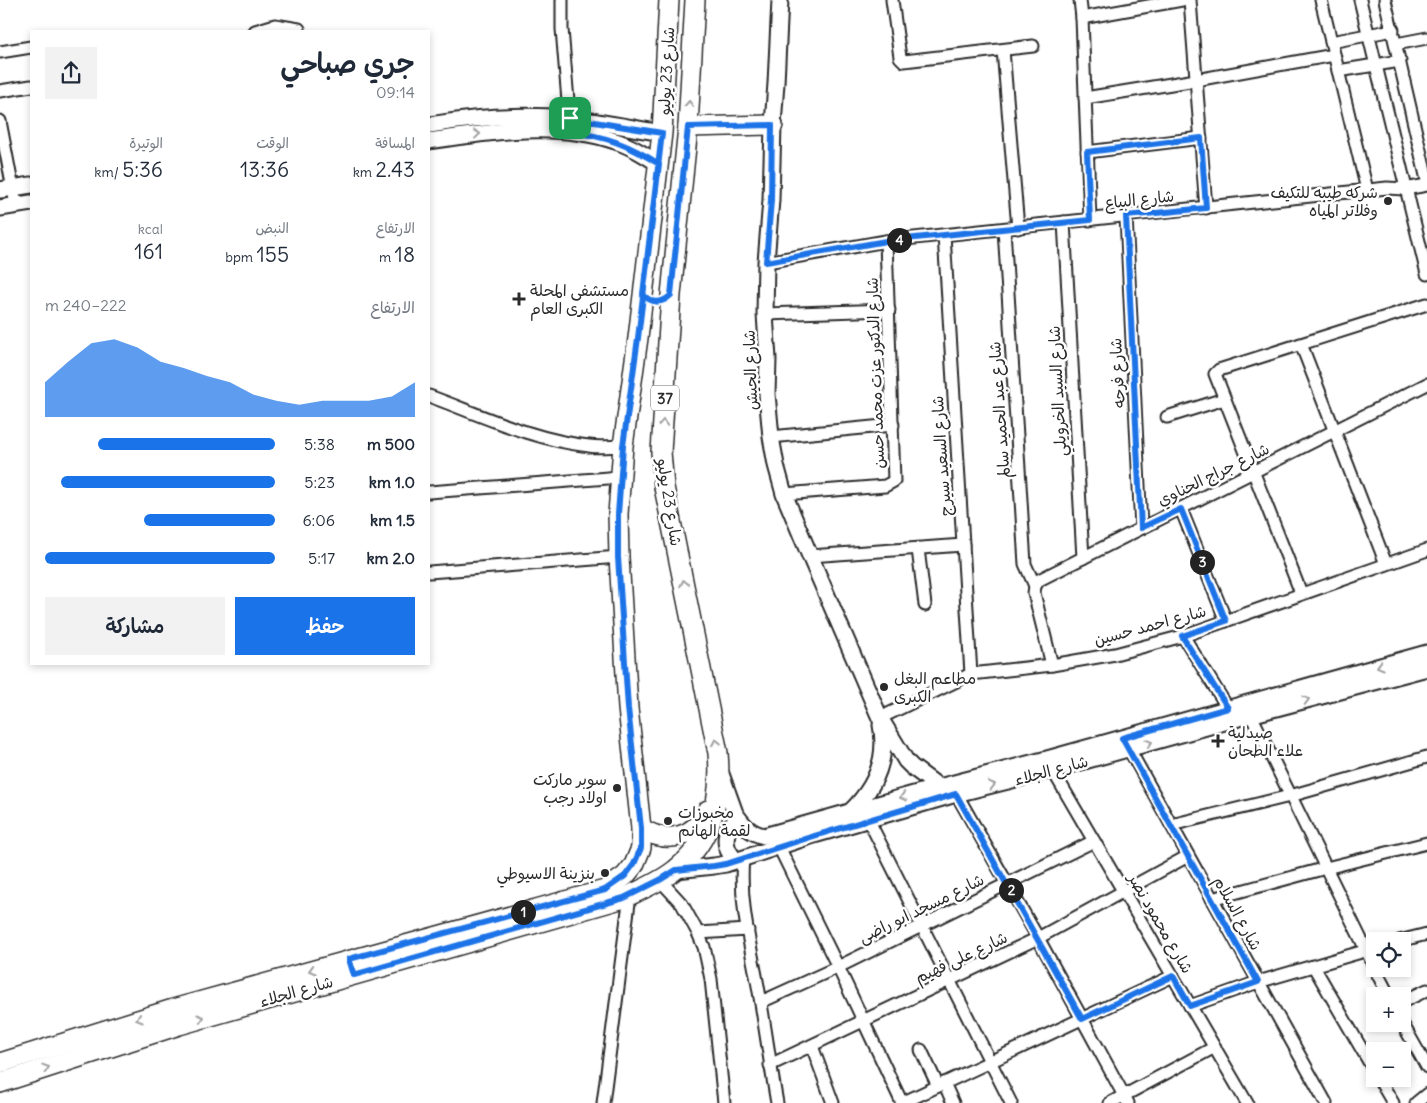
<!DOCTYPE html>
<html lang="ar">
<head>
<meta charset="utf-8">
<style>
	:root { --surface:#fff; --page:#f2f2f3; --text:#1f2937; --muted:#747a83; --accent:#1a73e8 }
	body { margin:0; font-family:Delius,"Playpen Sans Arabic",sans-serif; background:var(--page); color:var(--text); direction:rtl; height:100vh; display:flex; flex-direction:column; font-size:19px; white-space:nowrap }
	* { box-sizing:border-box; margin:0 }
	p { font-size:16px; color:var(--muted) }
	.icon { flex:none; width:28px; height:28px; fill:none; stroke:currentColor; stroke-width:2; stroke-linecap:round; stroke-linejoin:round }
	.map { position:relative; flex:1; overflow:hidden; direction:ltr }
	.details { position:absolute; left:30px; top:30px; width:400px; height:635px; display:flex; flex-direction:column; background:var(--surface); border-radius:0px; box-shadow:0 2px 8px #0003; direction:rtl }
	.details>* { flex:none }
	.buttons { position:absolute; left:1366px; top:932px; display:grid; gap:10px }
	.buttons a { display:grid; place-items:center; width:45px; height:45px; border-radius:0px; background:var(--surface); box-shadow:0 2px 8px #0003; font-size:25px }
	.pin { position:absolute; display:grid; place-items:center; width:42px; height:42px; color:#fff; margin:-21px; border-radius:10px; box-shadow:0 2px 8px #0006 }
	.km { position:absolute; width:25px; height:25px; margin:-12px; border-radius:50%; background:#222; color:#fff; font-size:14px; line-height:25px; text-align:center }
	.round { display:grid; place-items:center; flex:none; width:52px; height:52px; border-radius:0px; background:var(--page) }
	.overview { display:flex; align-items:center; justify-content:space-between; height:85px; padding:0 15px }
	h1 { font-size:28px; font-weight:600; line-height:38px }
	.stats { display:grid; grid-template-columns:repeat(3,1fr); gap:8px; height:85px; padding:5px 15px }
	.stats div { display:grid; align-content:center }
	.stats b { font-size:21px; font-weight:600 }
	.stats small { font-size:14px; font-weight:400 }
	.stats p { font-size:14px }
	.chart { height:140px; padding:10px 15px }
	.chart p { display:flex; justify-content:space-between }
	.chart svg { width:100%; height:90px; margin-top:5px; fill:var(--accent); opacity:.7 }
	.cta { display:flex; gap:10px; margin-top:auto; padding:10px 15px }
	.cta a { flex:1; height:58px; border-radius:0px; background:var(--accent); color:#fff; font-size:20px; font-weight:600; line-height:58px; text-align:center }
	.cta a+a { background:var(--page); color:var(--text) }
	ul { padding:0 15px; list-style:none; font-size:16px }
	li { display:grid; grid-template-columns:80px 60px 1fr; align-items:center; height:38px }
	li i { height:12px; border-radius:6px; background:var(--accent) }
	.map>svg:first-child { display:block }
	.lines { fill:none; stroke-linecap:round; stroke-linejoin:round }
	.minor-casing { stroke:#2b2b2b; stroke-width:15 }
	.tertiary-casing { stroke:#2b2b2b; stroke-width:19 }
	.primary-casing { stroke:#2b2b2b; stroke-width:22 }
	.minor { stroke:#fff; stroke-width:11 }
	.tertiary { stroke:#fff; stroke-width:15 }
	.primary { stroke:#fff; stroke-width:19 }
	.oneway { stroke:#a0a0a0 }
	.route-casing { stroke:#fff; stroke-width:10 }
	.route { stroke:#1a73e8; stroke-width:6 }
	.poi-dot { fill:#2b2b2b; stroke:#fff; stroke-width:2 }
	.labels { text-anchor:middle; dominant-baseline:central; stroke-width:5; stroke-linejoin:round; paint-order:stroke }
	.shield { fill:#fff; stroke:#6b6b6b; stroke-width:1 }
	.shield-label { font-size:15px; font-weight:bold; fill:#2b2b2b }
	.street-label { font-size:16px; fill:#2b2b2b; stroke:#fff }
	.poi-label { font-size:16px; fill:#2b2b2b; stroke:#fff; text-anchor:start }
</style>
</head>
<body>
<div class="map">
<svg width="1427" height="1103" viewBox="0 0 1427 1103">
	<rect width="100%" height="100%" fill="#fff"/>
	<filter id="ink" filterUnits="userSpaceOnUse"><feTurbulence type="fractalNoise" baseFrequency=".02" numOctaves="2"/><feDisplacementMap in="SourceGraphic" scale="10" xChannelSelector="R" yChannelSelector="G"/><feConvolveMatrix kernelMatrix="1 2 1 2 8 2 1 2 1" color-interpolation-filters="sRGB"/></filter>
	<g filter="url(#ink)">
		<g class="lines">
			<defs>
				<g id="minor">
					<path d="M 562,0 L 562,29 L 570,125"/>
					<path d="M 892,0 L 900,57 L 904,61 L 1033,46"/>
					<path d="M 1080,0 L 1082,18 L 1090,220"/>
					<path d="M 1190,0 L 1206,208"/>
					<path d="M 1321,0 L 1367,190"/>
					<path d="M 1360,0 L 1427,274"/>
					<path d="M 1385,0 L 1427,180"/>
					<path d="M 1082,18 L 1182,0"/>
					<path d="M 255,31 L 275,25 L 299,29"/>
					<path d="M 1331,42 L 1393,30"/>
					<path d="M 1396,44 L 1427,38"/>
					<path d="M 1003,50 L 1018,228"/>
					<path d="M 0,52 L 31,47"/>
					<path d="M 1338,71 L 1400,61"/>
					<path d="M 0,91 L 31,86"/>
					<path d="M 1085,98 L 1196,80 L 1334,55"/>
					<path d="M 0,121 L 16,205"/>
					<path d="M 1087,152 L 1201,138"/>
					<path d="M 1126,216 L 1141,528"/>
					<path d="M 1064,222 L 1083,558"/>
					<path d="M 1004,229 L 1025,564 L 1035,586"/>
					<path d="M 944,235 L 971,674"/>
					<path d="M 766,262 L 886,241 L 1387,188 L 1405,189 L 1427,185"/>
					<path d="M 765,314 L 889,310"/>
					<path d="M 1301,344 L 1386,564"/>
					<path d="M 429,396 C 481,415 533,440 589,446 C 600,448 612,446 623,446"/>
					<path d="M 1167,417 L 1224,399"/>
					<path d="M 771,437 L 893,425"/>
					<path d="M 429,492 L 621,477"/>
					<path d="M 784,494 L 885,486 L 894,481 L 886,241"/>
					<path d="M 1181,509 L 1226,621"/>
					<path d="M 918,549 L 925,605"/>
					<path d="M 810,556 L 963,545"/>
					<path d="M 429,572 L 619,557"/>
					<path d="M 1301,593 L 1215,374 L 1219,370 L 1427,304"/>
					<path d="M 1183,636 L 1231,713"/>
					<path d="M 1052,665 L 1034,593 L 1035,586 L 1039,580 L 1427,384"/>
					<path d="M 1251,715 L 1375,968"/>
					<path d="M 880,718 L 971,674 L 1052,665 L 1115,654 L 1183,636 L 1427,550"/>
					<path d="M 1125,742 L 1326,1103"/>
					<path d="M 1049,764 L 1247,1103"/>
					<path d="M 953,788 L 1038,938 L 1128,1103"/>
					<path d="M 868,819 L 1011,1103"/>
					<path d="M 1171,825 L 1290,796 L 1427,757"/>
					<path d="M 779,847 L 838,967 L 902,1103"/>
					<path d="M 743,858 C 739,902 750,943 758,986 C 765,1025 770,1064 777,1103"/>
					<path d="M 660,880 L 682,904 L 698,933 L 704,947 L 711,979 L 724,1103"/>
					<path d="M 1212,899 L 1326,868 L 1427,843"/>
					<path d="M 698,933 L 748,930"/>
					<path d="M 1399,941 L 1427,934"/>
					<path d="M 1314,967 L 1375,1072"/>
					<path d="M 1375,969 L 1389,996"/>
					<path d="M 761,1002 L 838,967 L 1094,841"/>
					<path d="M 1402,1002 L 1427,990"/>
					<path d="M 1190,1006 L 1258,982 L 1375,948"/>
					<path d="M 1402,1023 L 1427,1067"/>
					<path d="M 812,1046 L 833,1103"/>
					<path d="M 921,1050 L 938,1086"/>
					<path d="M 770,1065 L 1038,938 L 1188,856"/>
					<path d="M 1379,1079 L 1393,1103"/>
					<path d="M 944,1083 L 953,1103"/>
					<path d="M 603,1103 L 630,895"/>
					<path d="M 902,1103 L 1173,976"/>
					<path d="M 1110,1103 L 1215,1047"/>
					<path d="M 1416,1103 L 1427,1094"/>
				</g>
				<g id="tertiary">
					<path d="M 780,0 L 776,83 L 773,125 L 771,200 L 766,262 L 765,314 L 768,359 L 767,394 L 771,437 L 776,465 L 784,494 L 810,556 L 880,718 L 906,761 L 912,767 L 939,787"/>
					<path d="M 429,125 C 475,117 520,114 567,118 C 599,121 631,128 662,133"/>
					<path d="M 429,141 C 489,132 556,121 615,141 C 631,146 645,155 659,164"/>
					<path d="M 0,190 L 31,185"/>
					<path d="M 0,208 L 31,203"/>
					<path d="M 721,774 L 735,813 C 743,825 750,833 764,836 L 939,787 L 1047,759 L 1427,653"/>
					<path d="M 850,812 C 875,788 888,759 881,725"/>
					<path d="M 736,860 C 722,848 723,829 738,819"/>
					<path d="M 676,870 L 714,866 L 726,864 L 814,835 L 956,794 L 1052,770 L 1235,719 L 1427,668"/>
				</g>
				<g id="primary">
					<path d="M 688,127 L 773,125"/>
					<path d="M 641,828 C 667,845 694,838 708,810"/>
					<path d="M 0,1063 L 173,1009 L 605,890 L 625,876 L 634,865 L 641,848 L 641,828 L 628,708 L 619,557 L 618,514 L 623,446 L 638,338 L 662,133 L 669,0"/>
					<path d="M 0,1083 L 179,1025 L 624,898 C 641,890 660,882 675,870 C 712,842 722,798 718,753 L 664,487 L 661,452 L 671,295 L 688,127 L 695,0"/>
				</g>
			</defs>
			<use href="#minor" class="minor-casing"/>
			<use href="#tertiary" class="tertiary-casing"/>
			<use href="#primary" class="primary-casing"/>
			<use href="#minor" class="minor"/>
			<use href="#tertiary" class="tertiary"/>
			<use href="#primary" class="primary"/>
		</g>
		<defs><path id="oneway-chevron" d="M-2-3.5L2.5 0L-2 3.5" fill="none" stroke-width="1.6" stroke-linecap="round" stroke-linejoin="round" transform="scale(1.25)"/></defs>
		<g class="oneway">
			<use href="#oneway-chevron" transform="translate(689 104) rotate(-87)"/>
			<use href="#oneway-chevron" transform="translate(477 134) rotate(-6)"/>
			<use href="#oneway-chevron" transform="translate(663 423) rotate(-86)"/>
			<use href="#oneway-chevron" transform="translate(684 583) rotate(-101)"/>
			<use href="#oneway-chevron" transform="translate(1380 666) rotate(164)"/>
			<use href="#oneway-chevron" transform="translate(1306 700) rotate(-15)"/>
			<use href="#oneway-chevron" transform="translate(716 742) rotate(-101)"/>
			<use href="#oneway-chevron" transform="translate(1149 743) rotate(-16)"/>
			<use href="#oneway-chevron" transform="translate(992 785) rotate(-14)"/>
			<use href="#oneway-chevron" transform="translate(903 797) rotate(164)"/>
			<use href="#oneway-chevron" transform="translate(312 970) rotate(164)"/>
			<use href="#oneway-chevron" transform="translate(201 1018) rotate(-16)"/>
			<use href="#oneway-chevron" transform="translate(139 1019) rotate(163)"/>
			<use href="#oneway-chevron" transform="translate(46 1068) rotate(-18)"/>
		</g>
	</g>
	<g class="lines" filter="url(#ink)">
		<defs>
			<path id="route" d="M 570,118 L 570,132 C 606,136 629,145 659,164 L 638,338 L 623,446 L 618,514 L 618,557 L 628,708 L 641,828 L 641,848 L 634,864 L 625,876 L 605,890 L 349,959 L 354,975 L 624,898 L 660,880 L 676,870 L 714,866 L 726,864 L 814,836 L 956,794 L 1082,1019 L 1173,976 L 1190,1006 L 1258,982 L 1122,738 L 1228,708 L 1182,636 L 1226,621 L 1181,509 L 1141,528 L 1126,216 L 1206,208 L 1201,138 L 1087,152 L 1090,220 L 886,241 L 766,262 L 771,200 L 772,125 L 688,127 L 671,295 C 662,304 651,304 643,294 C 649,240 656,187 662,133 L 570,118"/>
		</defs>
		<use href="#route" class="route-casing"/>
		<use href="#route" class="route"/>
	</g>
	<g class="poi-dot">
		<circle cx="1388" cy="201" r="5"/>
		<path d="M516.5 291.5h5v5h5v5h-5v5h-5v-5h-5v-5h5z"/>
		<circle cx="884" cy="687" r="5"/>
		<path d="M1215.5 733.5h5v5h5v5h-5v5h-5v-5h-5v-5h5z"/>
		<circle cx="617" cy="788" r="5"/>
		<circle cx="668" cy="821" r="5"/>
		<circle cx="605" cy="873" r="5"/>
	</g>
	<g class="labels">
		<rect class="shield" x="651" y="385.5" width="28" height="25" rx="4"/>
		<g class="shield-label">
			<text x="665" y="398">37</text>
		</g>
		<g class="street-label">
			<text transform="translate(666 71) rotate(-87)">شارع 23 يوليو</text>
			<text transform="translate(1139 199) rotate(-6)">شارع البياع</text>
			<text transform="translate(750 370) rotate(-92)">شارع الجيش</text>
			<text transform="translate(875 373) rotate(-92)">شارع الدكتور عزت محمد حسن</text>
			<text transform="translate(1117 373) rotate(-93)">شارع فرحه</text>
			<text transform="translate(1057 391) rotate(-93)">شارع السيد الخرويلي</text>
			<text transform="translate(999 410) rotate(-94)">شارع عبد الحميد سالم</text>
			<text transform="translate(941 456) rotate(-94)">شارع السعيد سيرج</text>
			<text transform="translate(1213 474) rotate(-26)">شارع جراج الحناوي</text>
			<text transform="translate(670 502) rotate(81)">شارع 23 يوليو</text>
			<text transform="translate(1150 625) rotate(-15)">شارع احمد حسين</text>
			<text transform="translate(1051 770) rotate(-15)">شارع الجلاء</text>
			<text transform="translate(921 908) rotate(-26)">شارع مسجد ابو راضى</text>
			<text transform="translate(1238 913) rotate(61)">شارع السلام</text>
			<text transform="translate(1161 923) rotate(60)">شارع محمود نصر</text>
			<text transform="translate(961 957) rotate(-25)">شارع على فهيم</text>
			<text transform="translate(296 991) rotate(-16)">شارع الجلاء</text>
		</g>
		<g class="poi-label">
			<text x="1378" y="192" text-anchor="end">شركه طيبه للتكيف<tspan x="1378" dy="18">وفلاتر المياه</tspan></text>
			<text x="530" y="290">مستشفى المحلة<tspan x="530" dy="18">الكبرى العام</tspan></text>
			<text x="894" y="678">مطاعم البغل<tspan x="894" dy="18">الكبرى</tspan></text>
			<text x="1228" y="732">صيدلية<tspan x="1228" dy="18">علاء الطحان</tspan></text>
			<text x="607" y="779" text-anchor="end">سوبر ماركت<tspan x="607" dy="18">اولاد رجب</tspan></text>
			<text x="678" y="812">مخبوزات<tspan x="678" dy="18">لقمة الهانم</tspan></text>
			<text x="595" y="873" text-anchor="end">بنزينة الاسيوطي</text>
		</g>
	</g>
</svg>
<div class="buttons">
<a><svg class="icon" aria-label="locate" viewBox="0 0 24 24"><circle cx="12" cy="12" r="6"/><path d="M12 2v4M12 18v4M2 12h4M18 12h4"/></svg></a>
<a>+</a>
<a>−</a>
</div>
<div class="pin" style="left:570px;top:118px;background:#1e9e55"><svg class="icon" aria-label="arrive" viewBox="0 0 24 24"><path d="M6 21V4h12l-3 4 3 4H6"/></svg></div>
<b class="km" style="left:523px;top:912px">1</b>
<b class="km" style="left:1011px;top:890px">2</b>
<b class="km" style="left:1202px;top:562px">3</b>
<b class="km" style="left:899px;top:240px">4</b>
<section class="details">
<div class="overview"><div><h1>جري صباحي</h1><p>09:14</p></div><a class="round"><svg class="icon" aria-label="share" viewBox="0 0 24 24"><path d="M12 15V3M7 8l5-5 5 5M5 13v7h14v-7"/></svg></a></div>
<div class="stats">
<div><p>المسافة</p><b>2.43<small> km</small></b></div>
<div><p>الوقت</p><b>13:36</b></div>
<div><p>الوتيرة</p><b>5:36<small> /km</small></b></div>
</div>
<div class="stats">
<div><p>الارتفاع</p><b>18<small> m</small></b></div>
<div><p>النبض</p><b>155<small> bpm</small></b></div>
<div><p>kcal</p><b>161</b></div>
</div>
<div class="chart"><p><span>الارتفاع</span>222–240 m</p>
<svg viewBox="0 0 160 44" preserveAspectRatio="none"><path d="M0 44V27L10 17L20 8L30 6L40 10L50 17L60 20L70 24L80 27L90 33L100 36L110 38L120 36L130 36L140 36L150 34L160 27V44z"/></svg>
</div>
<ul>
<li><b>500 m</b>5:38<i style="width:77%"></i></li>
<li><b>1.0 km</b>5:23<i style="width:93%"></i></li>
<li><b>1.5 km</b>6:06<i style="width:57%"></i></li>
<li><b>2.0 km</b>5:17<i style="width:100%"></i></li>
</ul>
<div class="cta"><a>حفظ</a><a>مشاركة</a></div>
</section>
</div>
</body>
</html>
